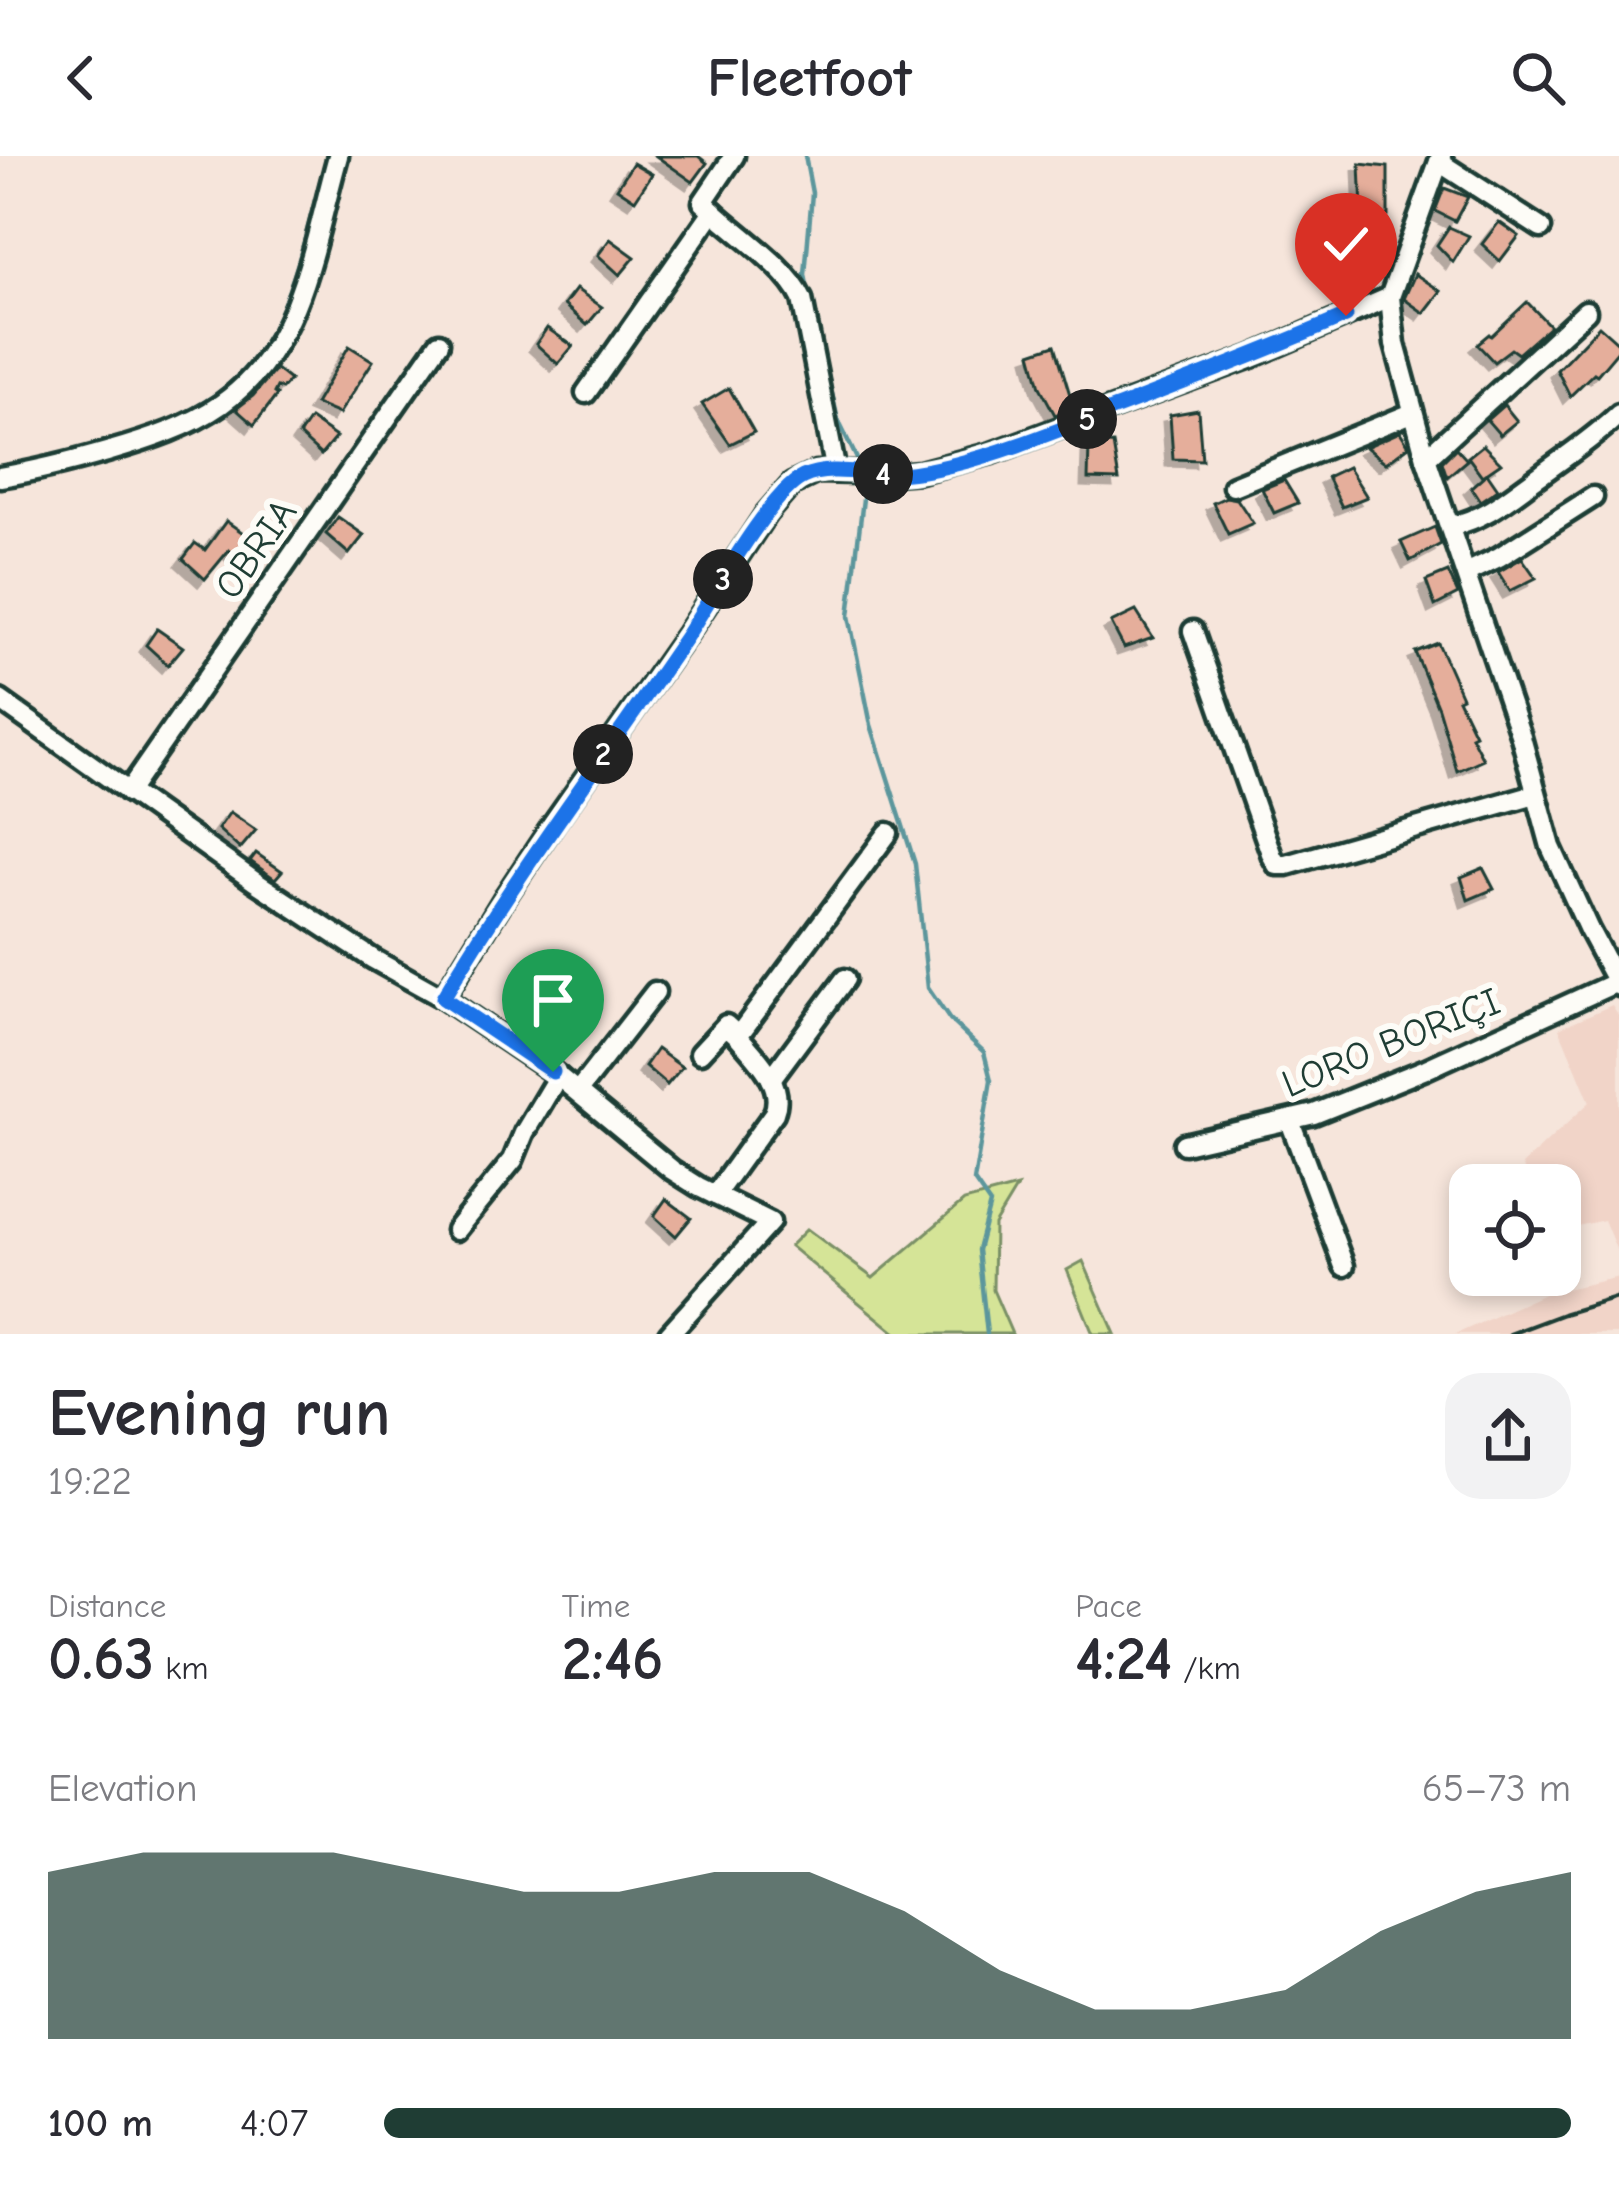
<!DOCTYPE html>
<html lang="en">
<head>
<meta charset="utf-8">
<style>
	:root { --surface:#fff; --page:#f2f2f3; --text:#2b2b33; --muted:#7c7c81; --accent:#1f3d34 }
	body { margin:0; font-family:"Comic Neue",sans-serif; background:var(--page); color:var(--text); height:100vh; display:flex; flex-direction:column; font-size:45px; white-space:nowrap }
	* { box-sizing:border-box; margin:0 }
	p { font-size:39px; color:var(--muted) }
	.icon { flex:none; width:66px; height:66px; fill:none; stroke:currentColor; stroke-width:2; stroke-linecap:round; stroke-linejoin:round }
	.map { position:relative; height:1178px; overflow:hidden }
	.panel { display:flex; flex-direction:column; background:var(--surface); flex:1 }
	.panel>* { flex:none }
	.controls { position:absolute; left:1449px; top:1008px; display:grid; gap:24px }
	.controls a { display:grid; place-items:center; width:132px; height:132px; border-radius:24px; background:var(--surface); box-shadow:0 6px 18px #0003; font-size:60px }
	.pin { position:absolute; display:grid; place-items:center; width:102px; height:102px; color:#fff; margin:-123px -51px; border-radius:50% 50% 50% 0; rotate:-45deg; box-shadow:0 0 12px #0007 }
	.pin .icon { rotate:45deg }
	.km { position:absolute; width:60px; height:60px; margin:-30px; border-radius:50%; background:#222; color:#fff; font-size:33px; line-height:60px; text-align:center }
	.round { display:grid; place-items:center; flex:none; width:126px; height:126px; border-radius:36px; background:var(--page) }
	.overview { display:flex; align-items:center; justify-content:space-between; height:204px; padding:0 48px }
	h1 { font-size:66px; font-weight:600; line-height:90px }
	.stats { display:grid; grid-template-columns:repeat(3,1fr); gap:18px; height:204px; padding:12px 48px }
	.stats div { display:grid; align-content:center }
	.stats b { font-size:60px; font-weight:600 }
	.stats small { font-size:33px; font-weight:400 }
	.stats p { font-size:33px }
	.chart { height:336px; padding:24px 48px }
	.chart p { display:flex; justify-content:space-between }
	.chart svg { width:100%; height:216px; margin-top:12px; fill:var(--accent); opacity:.7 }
	ul { padding:0 48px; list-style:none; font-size:39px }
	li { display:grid; grid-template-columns:192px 144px 1fr; align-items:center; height:90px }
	li i { height:30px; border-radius:15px; background:var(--accent) }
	header { display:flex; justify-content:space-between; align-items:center; height:156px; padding:0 48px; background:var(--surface); font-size:54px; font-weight:600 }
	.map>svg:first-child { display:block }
	.built { fill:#f1d4c8 }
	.green { fill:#d5e497; stroke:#7a9066; stroke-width:3 }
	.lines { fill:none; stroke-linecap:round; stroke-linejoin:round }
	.stream { stroke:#5b969c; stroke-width:4.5 }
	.building { fill:#e5ae9b; stroke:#1f3d34; stroke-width:3; filter:url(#shadow) }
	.minor-casing { stroke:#1f3d34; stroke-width:27 }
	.minor { stroke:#fdfcf7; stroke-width:18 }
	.rail { stroke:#1f3d34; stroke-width:4.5 }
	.route-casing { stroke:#fff; stroke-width:24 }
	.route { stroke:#1a73e8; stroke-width:15 }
	.labels { text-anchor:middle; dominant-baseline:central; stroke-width:12; stroke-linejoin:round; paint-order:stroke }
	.street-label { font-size:39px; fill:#1f3d34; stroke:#fdfcf7 }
</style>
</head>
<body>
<header><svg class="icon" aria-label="back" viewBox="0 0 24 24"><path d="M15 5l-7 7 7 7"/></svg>Fleetfoot<svg class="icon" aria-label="search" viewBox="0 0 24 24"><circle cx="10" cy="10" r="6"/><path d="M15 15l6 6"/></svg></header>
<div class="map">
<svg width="1619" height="1178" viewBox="0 0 1619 1178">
	<defs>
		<filter id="shadow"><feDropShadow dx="-7" dy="7" stdDeviation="0" flood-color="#0004"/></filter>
	</defs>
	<rect width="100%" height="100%" fill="#f6e5db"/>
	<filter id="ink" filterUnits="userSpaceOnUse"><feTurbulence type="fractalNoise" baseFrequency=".00833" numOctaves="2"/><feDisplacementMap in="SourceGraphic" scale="24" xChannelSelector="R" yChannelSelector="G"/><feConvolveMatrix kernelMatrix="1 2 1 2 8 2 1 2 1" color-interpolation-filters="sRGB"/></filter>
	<g filter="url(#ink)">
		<g class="built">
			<path d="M 1612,849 L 1619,860 L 1619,1100 L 1604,1064 L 1560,1074 L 1560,1029 L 1532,1029 L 1522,1009 L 1590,946 L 1559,872 Z"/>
			<path d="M 1619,1121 L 1619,1178 L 1456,1178 L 1544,1138 Z"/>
		</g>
		<g class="green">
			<path d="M 1017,1031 L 994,1069 L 993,1134 L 1012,1178 L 897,1178 L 790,1090 L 807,1073 L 873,1122 L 964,1045 Z"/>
			<path d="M 1083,1105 L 1115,1178 L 1093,1178 L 1067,1114 Z"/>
		</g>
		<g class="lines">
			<g class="stream">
				<path d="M 805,0 L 812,37 L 805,119 L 810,143"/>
				<path d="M 817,171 L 838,264 L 860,309"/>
				<path d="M 0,312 C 33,306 66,297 99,288 C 179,265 243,240 279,159 C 301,109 312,52 327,0"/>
				<path d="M 865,326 L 849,460 L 871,569 L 915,708 L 928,832 L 950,864 L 984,896 L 991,924 L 974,1025 L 990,1048 L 978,1094 L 987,1178"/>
			</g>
		</g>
		<g class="building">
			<path d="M 656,0 L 698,0 L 707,7 L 693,26 Z"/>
			<path d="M 633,7 L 652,18 L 635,44 L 617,32 Z"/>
			<path d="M 1360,8 L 1388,11 L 1388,60 L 1362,56 Z"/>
			<path d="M 1444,32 L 1468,41 L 1455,65 L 1435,55 Z"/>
			<path d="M 1499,66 L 1519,80 L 1500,105 L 1482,88 Z"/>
			<path d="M 1449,71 L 1469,80 L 1453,106 L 1437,89 Z"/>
			<path d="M 610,83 L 635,101 L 620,119 L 598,99 Z"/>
			<path d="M 1415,118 L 1441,135 L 1424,157 L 1404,143 Z"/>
			<path d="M 576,133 L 602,151 L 587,169 L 564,149 Z"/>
			<path d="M 1527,146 L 1550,170 L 1518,198 L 1511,193 L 1494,206 L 1477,188 L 1489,178 L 1491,180 Z"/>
			<path d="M 1599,170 L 1619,188 L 1619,193 L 1597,219 L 1594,217 L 1570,240 L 1557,214 Z"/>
			<path d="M 547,172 L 573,190 L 558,208 L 536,188 Z"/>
			<path d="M 1055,189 L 1074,252 L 1055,259 L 1040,231 L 1031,197 Z"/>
			<path d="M 349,190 L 373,205 L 339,258 L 315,248 Z"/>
			<path d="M 276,213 L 290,224 L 282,233 L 277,231 L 274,237 L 277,239 L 254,269 L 236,253 L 253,240 Z"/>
			<path d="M 729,232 L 754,276 L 730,288 L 702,248 Z"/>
			<path d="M 1504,249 L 1517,265 L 1500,279 L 1487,264 Z"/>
			<path d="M 1198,254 L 1202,304 L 1173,303 L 1170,259 Z"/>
			<path d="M 310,263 L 336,281 L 321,299 L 299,279 Z"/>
			<path d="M 1400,276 L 1409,290 L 1386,307 L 1366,291 Z"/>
			<path d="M 1113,288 L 1119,324 L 1088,323 L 1089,289 Z"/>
			<path d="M 1483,289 L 1501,307 L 1482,320 L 1468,301 Z"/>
			<path d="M 1456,292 L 1467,304 L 1447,321 L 1442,306 Z"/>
			<path d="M 1348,311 L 1367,341 L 1342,351 L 1327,321 Z"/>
			<path d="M 1487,317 L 1498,333 L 1480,345 L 1471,331 Z"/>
			<path d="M 1284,324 L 1298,347 L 1274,357 L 1262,333 Z"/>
			<path d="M 1226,341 L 1237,343 L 1253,367 L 1228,378 L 1213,347 Z"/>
			<path d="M 338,361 L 364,379 L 349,398 L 326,378 Z"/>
			<path d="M 226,365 L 252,383 L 237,401 L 229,394 L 205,423 L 183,403 L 195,387 L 205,394 Z"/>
			<path d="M 1435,371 L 1441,388 L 1410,405 L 1401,386 Z"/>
			<path d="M 1522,402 L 1536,422 L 1510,435 L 1498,416 Z"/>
			<path d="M 1448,416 L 1458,438 L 1435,450 L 1426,425 Z"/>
			<path d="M 1136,455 L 1153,482 L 1124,492 L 1111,467 Z"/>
			<path d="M 157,473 L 183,491 L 168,509 L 146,489 Z"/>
			<path d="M 1438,487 L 1462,541 L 1458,543 L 1475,578 L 1471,580 L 1483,603 L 1457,615 L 1438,552 L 1415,496 Z"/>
			<path d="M 230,656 L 256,674 L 240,693 L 218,673 Z"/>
			<path d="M 256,697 L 282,715 L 275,723 L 250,705 Z"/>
			<path d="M 1483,712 L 1494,733 L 1468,744 L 1461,721 Z"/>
			<path d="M 657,893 L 682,911 L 667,929 L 645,910 Z"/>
			<path d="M 666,1043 L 691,1062 L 676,1080 L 654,1060 Z"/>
		</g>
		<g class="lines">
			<defs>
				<g id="minor">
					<path d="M 1441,0 L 1390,141 L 1395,188 L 1426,302 L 1521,581 L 1551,691 L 1589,774 L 1619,830"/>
					<path d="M 1439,6 L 1541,72"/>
					<path d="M 713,55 C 740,80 787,111 802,143 L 836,316"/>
					<path d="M 586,237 L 713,55 L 703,46 L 734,0"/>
					<path d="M 1426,302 L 1586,155"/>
					<path d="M 0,321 C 36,315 72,306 107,296 C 198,270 257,244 295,150 C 314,103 324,50 338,0"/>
					<path d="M 1233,330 L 1412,257"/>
					<path d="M 1451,370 C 1488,362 1512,339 1542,318 C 1569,298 1595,281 1619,258"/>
					<path d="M 1466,417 L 1499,401 L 1593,341"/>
					<path d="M 1193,475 L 1272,700 L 1277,709 L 1287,709 L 1535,638"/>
					<path d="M 0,544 L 254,725 L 373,803 L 443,842 L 553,916 L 672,1014 L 699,1031 L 770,1066 L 669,1178"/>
					<path d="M 128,636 L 439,187"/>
					<path d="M 443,842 L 503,744 L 554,667 L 687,478 L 766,358 L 792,328 L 817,316 L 895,318 L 920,316 L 992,297 L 1251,201 L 1390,141"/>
					<path d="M 700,897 L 726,869 L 738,880"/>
					<path d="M 771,923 L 845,823"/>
					<path d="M 578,935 L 655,836"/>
					<path d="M 1290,965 L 1344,1110"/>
					<path d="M 1184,988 L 1314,958 L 1426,913 L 1617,826"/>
					<path d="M 715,1039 L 774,957 C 786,928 755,901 738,880 L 888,677"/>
					<path d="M 456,1074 L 513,1004 L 524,977 L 558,920"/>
				</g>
			</defs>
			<use href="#minor" class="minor-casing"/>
			<use href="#minor" class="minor"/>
			<path class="rail" d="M 1510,1178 L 1563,1158 L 1619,1141"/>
		</g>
	</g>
	<g class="lines" filter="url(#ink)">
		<defs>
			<path id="route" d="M 553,916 L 443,842 C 517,716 604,602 686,481 C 710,445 769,337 803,321 C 829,309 866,319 893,318 C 914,318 936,313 956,308 C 1012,294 1065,271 1119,251 C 1195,222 1271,193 1346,160"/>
		</defs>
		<use href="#route" class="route-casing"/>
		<use href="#route" class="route"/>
	</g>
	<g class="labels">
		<g class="street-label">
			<text transform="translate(256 393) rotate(-55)">OBRIA</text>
			<text transform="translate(1391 887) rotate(-22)">LORO BORIÇI</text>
		</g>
	</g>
</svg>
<div class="controls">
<a><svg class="icon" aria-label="locate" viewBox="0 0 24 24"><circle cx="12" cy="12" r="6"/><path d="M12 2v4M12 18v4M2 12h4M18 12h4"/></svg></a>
</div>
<div class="pin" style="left:553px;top:916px;background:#1e9e55"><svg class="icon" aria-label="arrive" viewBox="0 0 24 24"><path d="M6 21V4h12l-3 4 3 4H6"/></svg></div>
<div class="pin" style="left:1346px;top:160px;background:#d93025"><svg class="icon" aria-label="check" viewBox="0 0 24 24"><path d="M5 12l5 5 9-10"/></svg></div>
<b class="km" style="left:603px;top:598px">2</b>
<b class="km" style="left:723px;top:423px">3</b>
<b class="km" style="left:883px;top:318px">4</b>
<b class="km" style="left:1087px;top:263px">5</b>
</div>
<section class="panel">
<div class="overview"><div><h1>Evening run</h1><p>19:22</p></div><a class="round"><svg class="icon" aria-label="share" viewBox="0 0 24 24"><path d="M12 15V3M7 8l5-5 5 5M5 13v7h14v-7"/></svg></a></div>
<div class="stats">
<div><p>Distance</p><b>0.63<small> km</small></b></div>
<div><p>Time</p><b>2:46</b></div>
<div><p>Pace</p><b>4:24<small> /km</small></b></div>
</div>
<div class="chart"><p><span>Elevation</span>65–73 m</p>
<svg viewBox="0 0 160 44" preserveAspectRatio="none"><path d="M0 44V10L10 6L20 6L30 6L40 10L50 14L60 14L70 10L80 10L90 18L100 30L110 38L120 38L130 34L140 22L150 14L160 10V44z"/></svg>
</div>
<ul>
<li><b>100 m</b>4:07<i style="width:100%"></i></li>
</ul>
</section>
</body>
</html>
